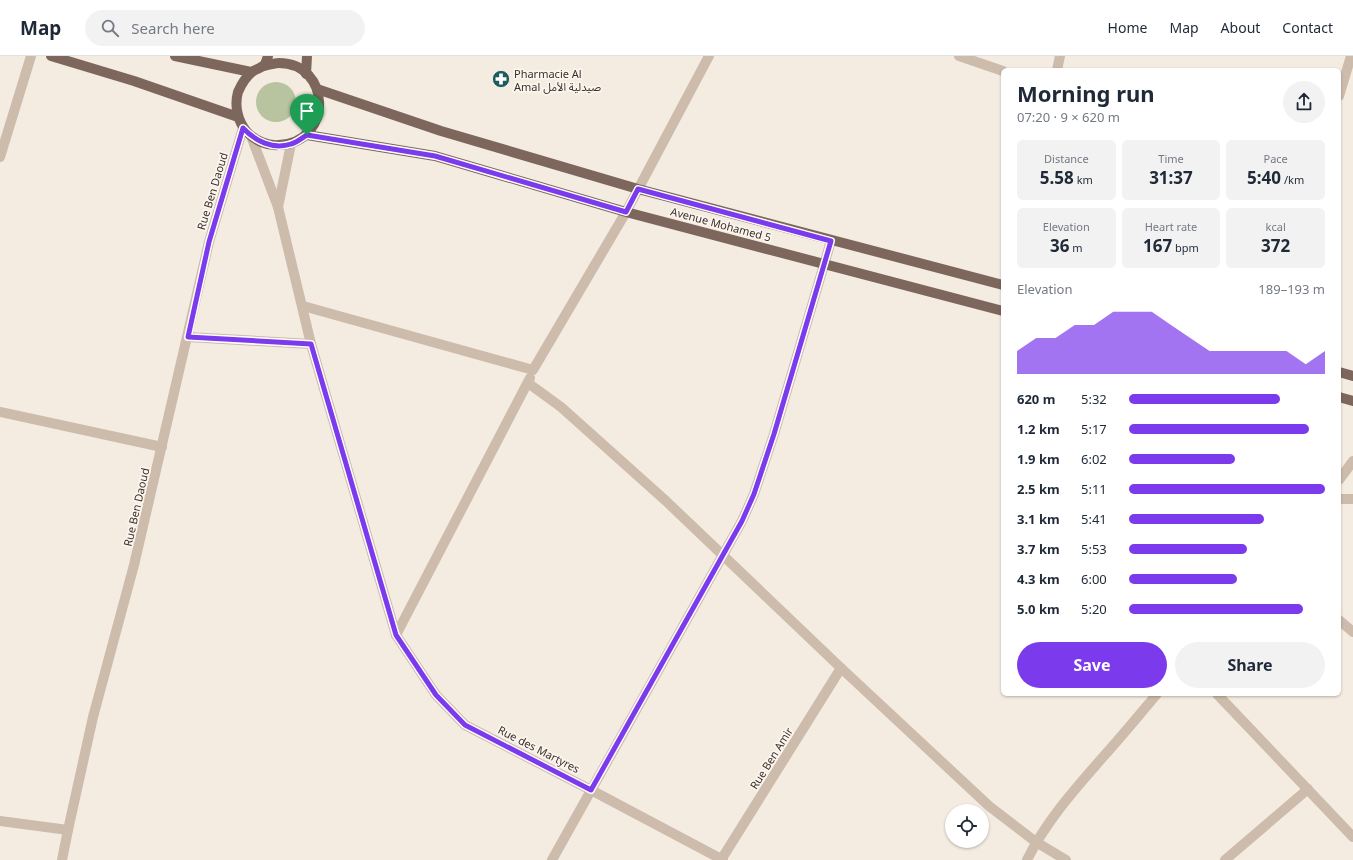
<!DOCTYPE html>
<html lang="en">
<head>
<meta charset="utf-8">
<style>
	:root { --surface:#fff; --page:#f2f2f3; --text:#1f2937; --muted:#747a83; --line:#e0e1e3; --accent:#7c3aed }
	body { margin:0; font-family:"Noto Sans","Noto Sans Arabic",sans-serif; background:var(--page); color:var(--text); height:100vh; display:flex; flex-direction:column; font-size:15px; white-space:nowrap }
	* { box-sizing:border-box; margin:0 }
	p { font-size:13px; color:var(--muted) }
	.icon { flex:none; width:22px; height:22px; fill:none; stroke:currentColor; stroke-width:2; stroke-linecap:round; stroke-linejoin:round }
	.map { position:relative; flex:1; overflow:hidden }
	.side { position:absolute; left:1001px; top:12px; width:340px; height:628px; display:flex; flex-direction:column; background:var(--surface); border-radius:6px; box-shadow:0 1px 3px #0004 }
	.side>* { flex:none }
	.controls { position:absolute; left:945px; top:748px; display:grid; gap:8px }
	.controls a { display:grid; place-items:center; width:44px; height:44px; border-radius:50%; background:var(--surface); box-shadow:0 1px 3px #0004; font-size:20px }
	.pin { position:absolute; display:grid; place-items:center; width:34px; height:34px; color:#fff; margin:-41px -17px; border-radius:50% 50% 50% 0; rotate:-45deg; box-shadow:0 0 4px #0007 }
	.pin .icon { rotate:45deg }
	.round { display:grid; place-items:center; flex:none; width:42px; height:42px; border-radius:21px; background:var(--page) }
	.headline { display:flex; align-items:center; justify-content:space-between; height:68px; padding:0 16px }
	h1 { font-size:22px; font-weight:700; line-height:30px }
	.figures { display:grid; grid-template-columns:repeat(3,1fr); gap:6px; height:68px; padding:4px 16px }
	.figures div { display:grid; align-content:center; border-radius:6px; background:var(--page); text-align:center }
	.figures b { font-size:17px; font-weight:700 }
	.figures small { font-size:11px; font-weight:400 }
	.figures p { font-size:11px }
	.chart { height:112px; padding:8px 16px }
	.chart p { display:flex; justify-content:space-between }
	.chart svg { width:100%; height:72px; margin-top:4px; fill:var(--accent); opacity:.7 }
	.primary-button { display:flex; gap:8px; margin-top:auto; padding:8px 16px }
	.primary-button a { flex:1; height:46px; border-radius:24px; background:var(--accent); color:#fff; font-size:16px; font-weight:700; line-height:46px; text-align:center }
	.primary-button a+a { background:var(--page); color:var(--text) }
	ul { padding:0 16px; list-style:none; font-size:13px }
	li { display:grid; grid-template-columns:64px 48px 1fr; align-items:center; height:30px }
	li i { height:10px; border-radius:5px; background:var(--accent) }
	header { display:flex; align-items:center; gap:24px; box-sizing:border-box; height:56px; padding:0 20px; background:var(--surface); border-bottom:1px solid var(--line) }
	header strong { font-size:19px }
	nav { display:flex; gap:22px; margin-inline-start:auto; font-size:14px }
	.search { width:280px; height:36px; background:var(--page); display:flex; align-items:center; gap:10px; box-sizing:border-box; padding:0 14px; border-radius:22px; color:var(--muted); font-size:15px }
	.map>svg:first-child { display:block }
	.green { fill:#b8c4a0 }
	.lines { fill:none; stroke-linecap:round; stroke-linejoin:round }
	.minor { stroke:#cdbbac; stroke-width:10 }
	.major { stroke:#7d675c; stroke-width:10 }
	.route-casing { stroke:#fff; stroke-width:8 }
	.route { stroke:#7c3aed; stroke-width:5 }
	.labels { text-anchor:middle; dominant-baseline:central; stroke-width:3.5; stroke-linejoin:round; paint-order:stroke }
	.poi-label { font-size:11px; fill:#3b302b; stroke:#fbf5ee; text-anchor:start }
	.street-label { font-size:11px; fill:#3b302b; stroke:#fbf5ee }
</style>
</head>
<body>
<header>
<strong>Map</strong>
<div class="search"><svg class="icon" aria-label="search" viewBox="0 0 24 24"><circle cx="10" cy="10" r="6"/><path d="M15 15l6 6"/></svg>Search here</div>
<nav><a>Home</a><a>Map</a><a>About</a><a>Contact</a></nav>
</header>
<div class="map">
<svg width="1353" height="804" viewBox="0 0 1353 804">
	<rect width="100%" height="100%" fill="#f4ebe1"/>
	<circle class="green" cx="276" cy="46" r="20"/>
	<g class="lines">
		<g class="minor">
			<path d="M 959,0 L 1003,15"/>
			<path d="M 1057,14 L 1060,0"/>
			<path d="M 1339,40 L 1351,0"/>
			<path d="M 251,80 L 278,151 L 311,288 L 396,579 L 436,639 L 465,669 L 591,734 L 723,804"/>
			<path d="M 0,101 L 31,0"/>
			<path d="M 278,151 L 291,88"/>
			<path d="M 303,250 L 533,314 L 626,156 L 709,0"/>
			<path d="M 188,281 L 311,288"/>
			<path d="M 528,327 L 561,351 L 666,445 L 841,612 L 989,750 L 1036,786 L 1066,804"/>
			<path d="M 0,356 L 162,391"/>
			<path d="M 1339,424 L 1353,405"/>
			<path d="M 1339,443 L 1353,443"/>
			<path d="M 1339,564 L 1353,576"/>
			<path d="M 396,579 L 530,322"/>
			<path d="M 1217,638 L 1353,781"/>
			<path d="M 0,765 L 68,774 L 93,661 L 134,509 L 209,186 L 243,72"/>
			<path d="M 62,804 L 68,774"/>
			<path d="M 552,804 L 742,465 L 754,438 L 774,378 L 831,185"/>
			<path d="M 721,804 L 841,612"/>
			<path d="M 1027,804 C 1046,765 1075,733 1103,701 C 1122,680 1139,659 1157,638"/>
			<path d="M 1225,804 L 1308,733"/>
		</g>
		<g class="major">
			<path d="M 51,0 L 134,25 L 238,61"/>
			<path d="M 175,0 L 251,16"/>
			<path d="M 264,10 C 269,9 274,7 279,7 C 331,7 334,86 279,89 C 268,90 255,85 247,76 C 238,66 234,50 238,36 C 241,29 246,21 252,16 C 256,13 262,12 265,8 C 266,6 267,3 268,0"/>
			<path d="M 306,18 L 307,0"/>
			<path d="M 317,33 L 441,75 L 638,133 L 1003,229"/>
			<path d="M 307,79 L 435,100 L 626,156 L 1003,255"/>
			<path d="M 1339,316 L 1353,320"/>
			<path d="M 1339,341 L 1353,345"/>
		</g>
	</g>
	<g class="lines">
		<defs>
			<path id="route" d="M 243,72 C 255,85 273,94 291,88 C 296,87 302,82 307,79 L 435,100 L 626,156 L 638,133 L 831,185 L 774,378 L 754,438 L 742,465 L 591,734 L 465,669 L 436,639 L 396,579 L 311,288 L 188,281 L 209,186 Z"/>
		</defs>
		<use href="#route" class="route-casing"/>
		<use href="#route" class="route"/>
	</g>
	<defs>
		<symbol id="pharmacy-disc" viewBox="-11 -11 22 22"><circle r="9.5" fill="#1f5a5e" stroke="#fbf5ee"/><path d="M-2-6h4v4h4v4h-4v4h-4v-4h-4v-4h4Z" fill="#fff"/></symbol>
	</defs>
	<g fill-rule="evenodd">
		<use href="#pharmacy-disc" x="491" y="13" width="20" height="20"/>
	</g>
	<g class="labels">
		<g class="poi-label">
			<text x="514" y="17">Pharmacie Al<tspan x="514" dy="13">Amal صيدلية الأمل</tspan></text>
		</g>
		<g class="street-label">
			<text transform="translate(212 135) rotate(-73)">Rue Ben Daoud</text>
			<text transform="translate(721 168) rotate(15)">Avenue Mohamed 5</text>
			<text transform="translate(136 451) rotate(-77)">Rue Ben Daoud</text>
			<text transform="translate(539 693) rotate(27)">Rue des Martyres</text>
			<text transform="translate(771 702) rotate(-58)">Rue Ben Amir</text>
		</g>
	</g>
</svg>
<div class="controls">
<a><svg class="icon" aria-label="locate" viewBox="0 0 24 24"><circle cx="12" cy="12" r="6"/><path d="M12 2v4M12 18v4M2 12h4M18 12h4"/></svg></a>
</div>
<div class="pin" style="left:307px;top:79px;background:#1e9e55"><svg class="icon" aria-label="arrive" viewBox="0 0 24 24"><path d="M6 21V4h12l-3 4 3 4H6"/></svg></div>
<section class="side">
<div class="headline"><div><h1>Morning run</h1><p>07:20 · 9 × 620 m</p></div><a class="round"><svg class="icon" aria-label="share" viewBox="0 0 24 24"><path d="M12 15V3M7 8l5-5 5 5M5 13v7h14v-7"/></svg></a></div>
<div class="figures">
<div><p>Distance</p><b>5.58<small> km</small></b></div>
<div><p>Time</p><b>31:37</b></div>
<div><p>Pace</p><b>5:40<small> /km</small></b></div>
</div>
<div class="figures">
<div><p>Elevation</p><b>36<small> m</small></b></div>
<div><p>Heart rate</p><b>167<small> bpm</small></b></div>
<div><p>kcal</p><b>372</b></div>
</div>
<div class="chart"><p><span>Elevation</span>189–193 m</p>
<svg viewBox="0 0 160 44" preserveAspectRatio="none"><path d="M0 44V30L10 22L20 22L30 14L40 14L50 6L60 6L70 6L80 14L90 22L100 30L110 30L120 30L130 30L140 30L150 38L160 30V44z"/></svg>
</div>
<ul>
<li><b>620 m</b>5:32<i style="width:77%"></i></li>
<li><b>1.2 km</b>5:17<i style="width:92%"></i></li>
<li><b>1.9 km</b>6:02<i style="width:54%"></i></li>
<li><b>2.5 km</b>5:11<i style="width:100%"></i></li>
<li><b>3.1 km</b>5:41<i style="width:69%"></i></li>
<li><b>3.7 km</b>5:53<i style="width:60%"></i></li>
<li><b>4.3 km</b>6:00<i style="width:55%"></i></li>
<li><b>5.0 km</b>5:20<i style="width:89%"></i></li>
</ul>
<div class="primary-button"><a>Save</a><a>Share</a></div>
</section>
</div>
</body>
</html>
